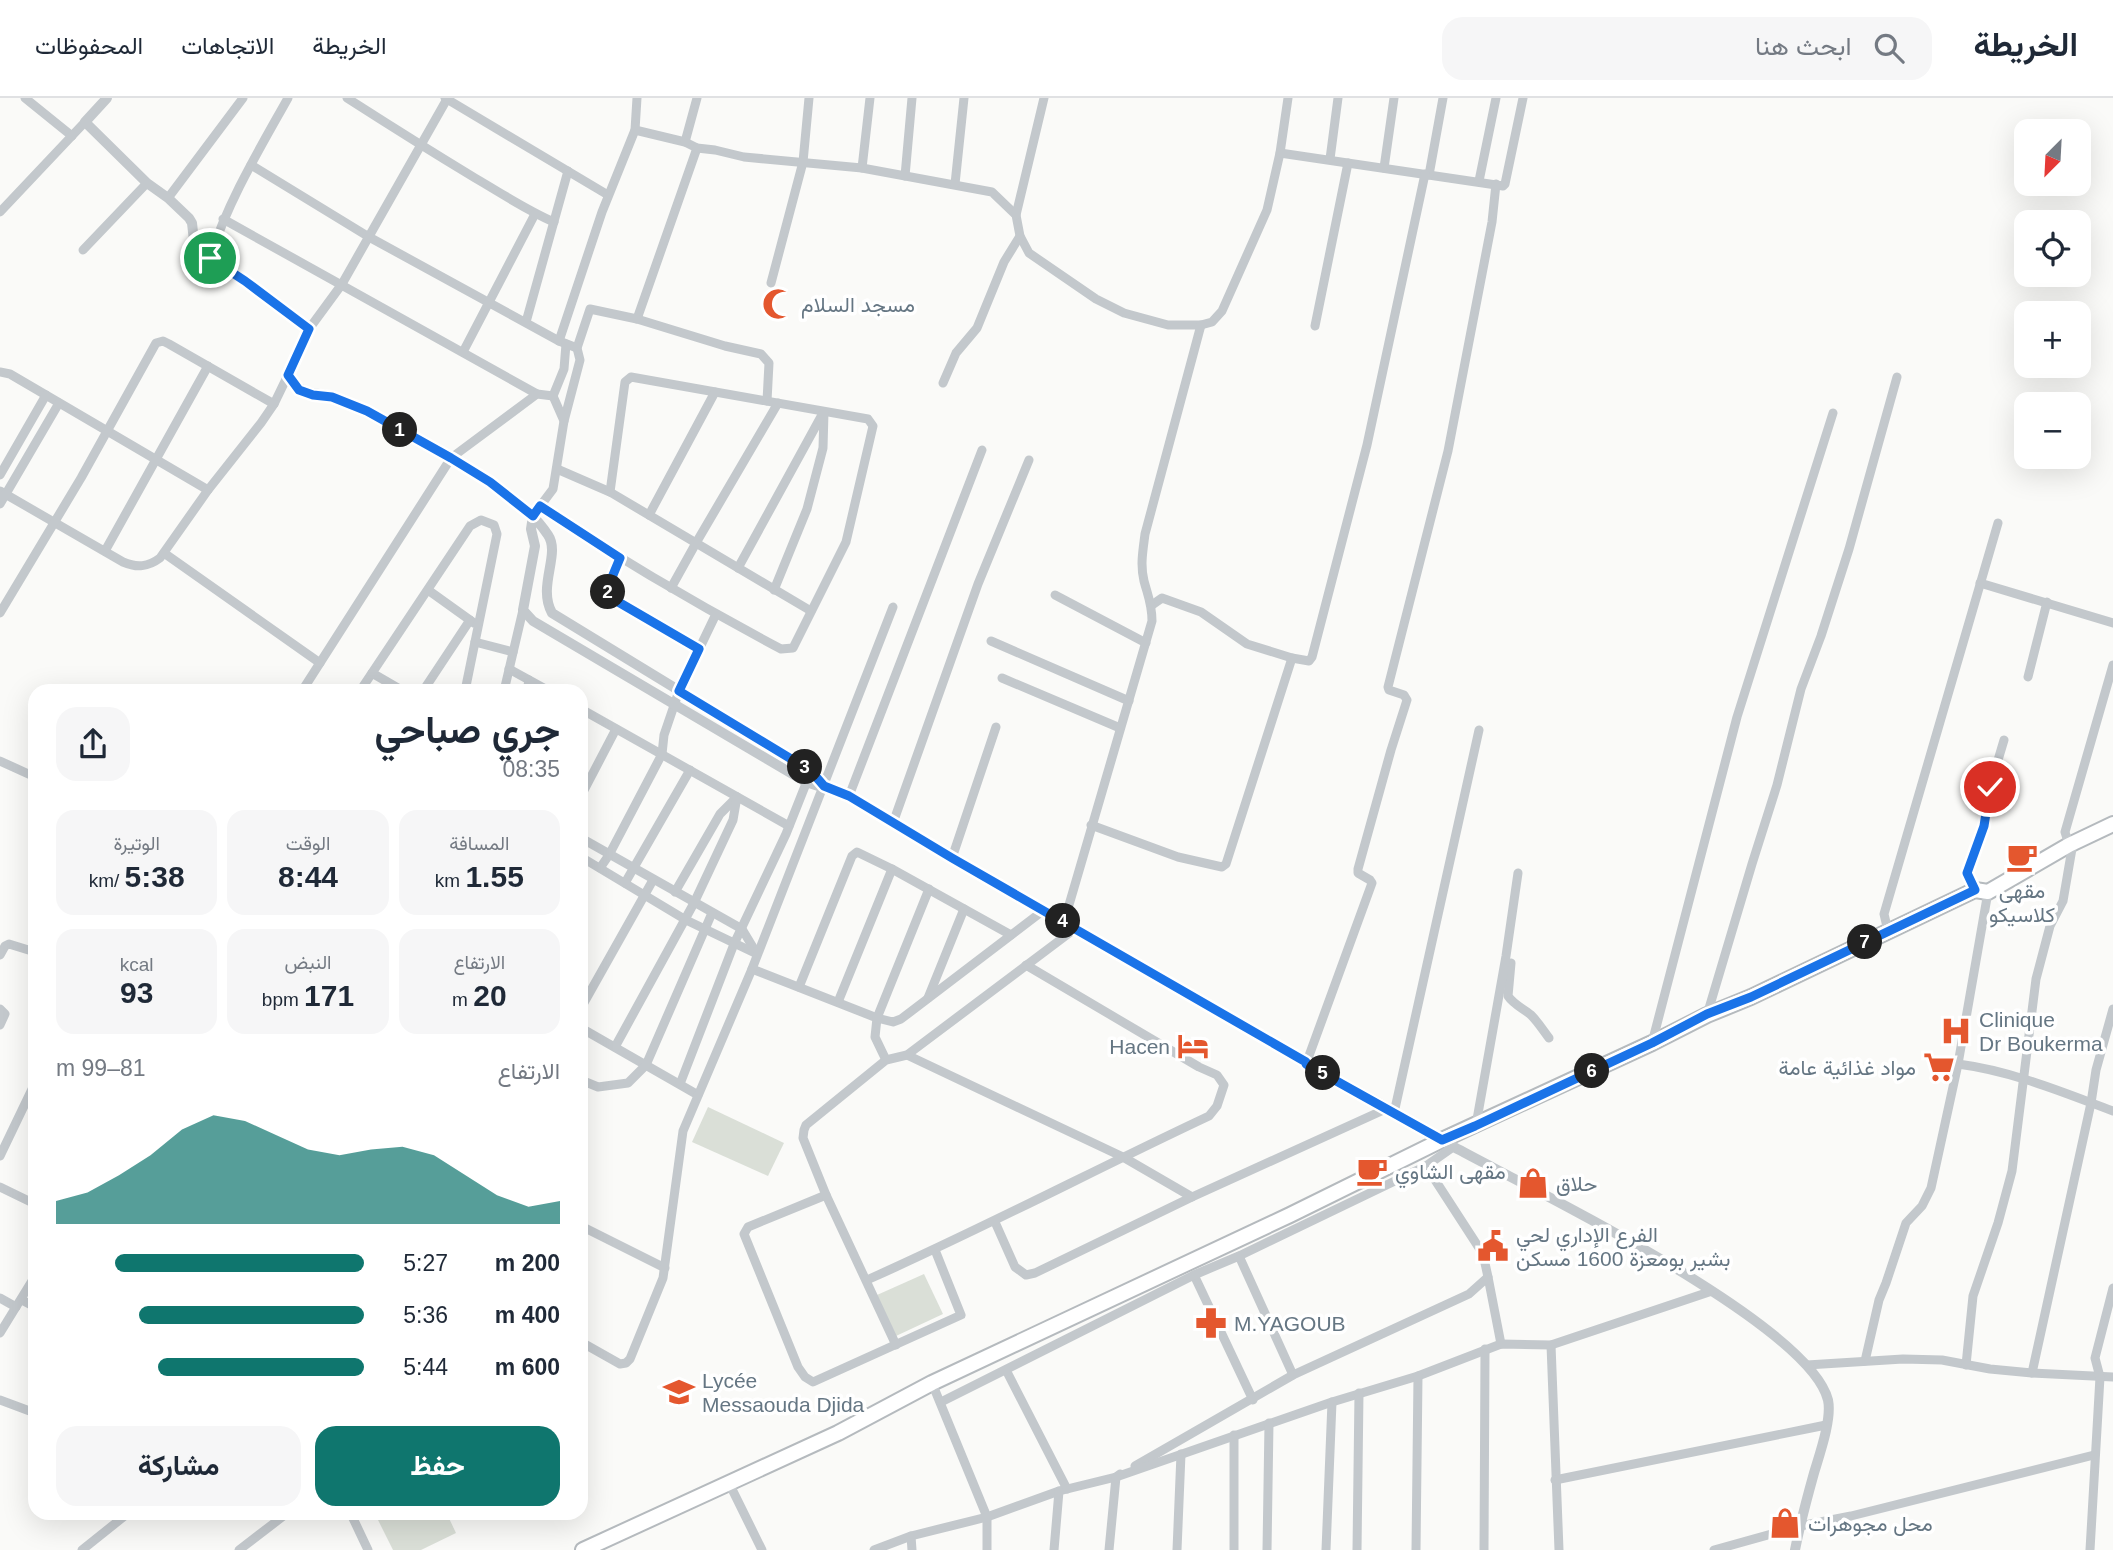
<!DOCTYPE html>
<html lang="ar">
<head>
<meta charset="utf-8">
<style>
	:root { --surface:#fff; --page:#f6f6f7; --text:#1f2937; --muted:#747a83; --line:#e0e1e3; --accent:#0f766e }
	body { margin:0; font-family:Helvetica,Vazirmatn,sans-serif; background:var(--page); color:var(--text); direction:rtl; height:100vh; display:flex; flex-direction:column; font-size:26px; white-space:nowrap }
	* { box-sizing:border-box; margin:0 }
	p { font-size:23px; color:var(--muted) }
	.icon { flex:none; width:38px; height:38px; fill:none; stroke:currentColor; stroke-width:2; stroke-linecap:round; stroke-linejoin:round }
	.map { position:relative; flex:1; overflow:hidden; direction:ltr }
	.panel { position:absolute; left:28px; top:586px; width:560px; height:836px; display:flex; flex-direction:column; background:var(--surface); border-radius:21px; box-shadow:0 7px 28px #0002; direction:rtl }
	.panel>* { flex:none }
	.needle { width:46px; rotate:204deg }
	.tools { position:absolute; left:2014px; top:21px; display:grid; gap:14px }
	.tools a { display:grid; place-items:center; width:77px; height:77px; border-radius:14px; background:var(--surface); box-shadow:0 7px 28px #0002; font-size:35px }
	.pin { position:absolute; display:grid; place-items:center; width:60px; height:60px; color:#fff; margin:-30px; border:4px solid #fff; border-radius:50%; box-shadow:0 2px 7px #0007 }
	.km { position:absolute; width:35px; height:35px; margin:-18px; border-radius:50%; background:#222; color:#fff; font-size:19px; line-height:35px; text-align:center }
	.round { display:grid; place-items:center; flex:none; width:74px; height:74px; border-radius:21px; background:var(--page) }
	.summary { display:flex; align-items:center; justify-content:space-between; height:119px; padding:0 28px }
	h1 { font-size:38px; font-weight:700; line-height:52px }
	.figures { display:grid; grid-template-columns:repeat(3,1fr); gap:10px; height:119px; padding:7px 28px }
	.figures div { display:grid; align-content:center; border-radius:18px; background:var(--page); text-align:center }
	.figures b { font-size:30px; font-weight:700 }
	.figures small { font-size:19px; font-weight:400 }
	.figures p { font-size:19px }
	.chart { height:196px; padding:14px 28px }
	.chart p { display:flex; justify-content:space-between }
	.chart svg { width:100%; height:126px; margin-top:7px; fill:var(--accent); opacity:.7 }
	.cta { display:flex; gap:14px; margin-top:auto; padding:14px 28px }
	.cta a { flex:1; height:80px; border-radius:21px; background:var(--accent); color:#fff; font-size:28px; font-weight:700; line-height:80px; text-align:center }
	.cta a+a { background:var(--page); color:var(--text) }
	ul { padding:0 28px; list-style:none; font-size:23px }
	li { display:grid; grid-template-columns:112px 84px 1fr; align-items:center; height:52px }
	li i { height:18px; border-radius:9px; background:var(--accent) }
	header { display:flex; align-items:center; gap:42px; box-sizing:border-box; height:98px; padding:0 35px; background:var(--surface); border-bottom:2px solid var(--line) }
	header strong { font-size:33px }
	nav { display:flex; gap:38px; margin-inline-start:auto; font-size:24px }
	.search { width:490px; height:63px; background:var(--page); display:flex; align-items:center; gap:18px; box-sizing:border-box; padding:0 24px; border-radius:21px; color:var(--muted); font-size:26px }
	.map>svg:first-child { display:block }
	.garden { fill:#dadfd7 }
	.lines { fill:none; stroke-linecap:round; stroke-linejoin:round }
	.primary-casing { stroke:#b5babe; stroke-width:18 }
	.minor { stroke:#c3c8cc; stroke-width:9 }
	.tertiary { stroke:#c3c8cc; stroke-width:10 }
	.primary { stroke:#fff; stroke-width:14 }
	.route-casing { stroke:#fff; stroke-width:14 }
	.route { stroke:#1a73e8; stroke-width:9 }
	.labels { text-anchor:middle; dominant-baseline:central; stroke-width:7; stroke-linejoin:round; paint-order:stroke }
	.poi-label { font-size:21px; fill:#657683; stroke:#fff; text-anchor:start }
</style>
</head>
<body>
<header>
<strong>الخريطة</strong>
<div class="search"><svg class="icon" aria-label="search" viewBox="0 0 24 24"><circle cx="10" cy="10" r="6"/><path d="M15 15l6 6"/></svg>ابحث هنا</div>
<nav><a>الخريطة</a><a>الاتجاهات</a><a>المحفوظات</a></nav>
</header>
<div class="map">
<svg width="2113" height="1452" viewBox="0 0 2113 1452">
	<rect width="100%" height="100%" fill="#fafaf8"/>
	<g class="garden">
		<path d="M 708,1009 L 784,1045 L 768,1078 L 692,1044 Z"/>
		<path d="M 924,1176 L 943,1216 L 896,1238 L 877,1197 Z"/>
		<path d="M 380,1416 L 447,1416 L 456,1435 L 421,1452 L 393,1452 L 376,1418 Z"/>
	</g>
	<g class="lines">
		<defs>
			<path id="primary" d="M 583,1452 L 838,1335 L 932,1285 L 1290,1117 L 1442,1042 L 1652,945 L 1707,917 L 1751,899 L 1975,792 L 1988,794 L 2069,747 L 2113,726"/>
		</defs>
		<use href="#primary" class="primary-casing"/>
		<g class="minor">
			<path d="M 25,0 L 72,38"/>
			<path d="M 347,0 C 389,27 432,54 475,80 C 501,95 526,112 554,124"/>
			<path d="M 445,0 L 608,97"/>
			<path d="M 635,32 L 685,44 L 697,50 L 715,52 L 744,59 L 862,70 L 992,94 L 1016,117 L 1020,138 L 1029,155 L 1096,201 L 1124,215 L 1168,227 L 1201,227 L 1212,224 L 1222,213 L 1267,112 L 1280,55 L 1288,0"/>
			<path d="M 685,44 L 697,0"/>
			<path d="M 1280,55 L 1503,88 L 1505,86 L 1523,0"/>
			<path d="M 1330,61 L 1338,0"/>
			<path d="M 251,67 L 369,139 L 559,243 L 577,250"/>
			<path d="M 862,70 L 870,0"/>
			<path d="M 1384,70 L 1394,0"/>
			<path d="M 1429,77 L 1443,0"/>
			<path d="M 905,78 L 912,0"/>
			<path d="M 1479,83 L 1496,0"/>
			<path d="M 955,86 L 964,0"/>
			<path d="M 168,100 L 243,0"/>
			<path d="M 0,114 L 85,24"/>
			<path d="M 1016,117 L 1044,0"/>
			<path d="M 223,121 L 537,296"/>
			<path d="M 83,152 L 147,85"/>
			<path d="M 210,160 C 228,103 259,52 288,0"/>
			<path d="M 771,185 L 803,64 L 809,0"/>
			<path d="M 637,221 L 697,50"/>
			<path d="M 526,224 L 568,73"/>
			<path d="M 1315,228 L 1348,65"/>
			<path d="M 309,231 L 342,186 L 447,1"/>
			<path d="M 559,243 L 602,114 L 635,32 L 637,0"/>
			<path d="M 463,254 L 535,116"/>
			<path d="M 0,274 L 10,276 L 208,392"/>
			<path d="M 943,285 L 956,255 L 977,230 L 1004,164 L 1020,138"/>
			<path d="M 564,323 L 580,262 L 577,250 L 590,211 L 637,221 L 725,248 L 761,256 L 769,265 L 767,303"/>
			<path d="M 557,371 L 610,394 L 811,513"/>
			<path d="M 0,377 L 46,297"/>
			<path d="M 0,393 L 123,464 C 137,470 148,469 160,460 L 208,392 L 261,325 L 274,306 L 288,277"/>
			<path d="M 0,406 L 59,305"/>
			<path d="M 539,408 C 618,460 698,507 781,551 L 793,550 L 846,444 L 873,328 L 868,321 L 631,279 L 625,284 L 610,394"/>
			<path d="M 538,411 L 553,391 L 564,323 L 553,298"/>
			<path d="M 649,417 L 715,294"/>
			<path d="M 105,453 L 208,268"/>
			<path d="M 164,455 L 320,565"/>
			<path d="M 620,460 L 608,489 L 608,498 L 699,551"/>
			<path d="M 738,470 L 823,315"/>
			<path d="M 1980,485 L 2113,525"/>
			<path d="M 671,490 L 696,445 L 778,305"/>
			<path d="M 428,492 L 474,525"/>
			<path d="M 774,492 L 807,411 L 823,350 L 824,314"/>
			<path d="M 1055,497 L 1146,545"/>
			<path d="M 1152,507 L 1162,500 L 1201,514 L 1247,546 L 1292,560 L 1309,563 L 1312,559 L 1367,347 L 1425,76"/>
			<path d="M 0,515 L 81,380 L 156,245 L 163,243 L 169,246 L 274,306"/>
			<path d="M 991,543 L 1129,603"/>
			<path d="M 475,544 L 513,554"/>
			<path d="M 509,571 L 549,593"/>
			<path d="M 372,575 L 403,593"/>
			<path d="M 2028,579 L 2047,504"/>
			<path d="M 1002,580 L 1120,630"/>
			<path d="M 302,593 L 451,360 L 537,296 L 553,298 L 564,271 L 566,246"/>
			<path d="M 360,593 L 470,428 L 481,422 L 494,427 L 497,436 L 465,593"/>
			<path d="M 423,593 L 470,522"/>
			<path d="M 504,593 L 523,512"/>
			<path d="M 527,593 L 529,582"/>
			<path d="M 581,611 L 789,728"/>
			<path d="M 0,663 L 35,679"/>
			<path d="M 581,698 L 616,631"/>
			<path d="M 849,698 L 982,352"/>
			<path d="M 893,725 L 978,486 L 1029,362"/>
			<path d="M 1091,727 L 1178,759 L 1222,769 L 1226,766 L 1292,560"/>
			<path d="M 581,740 L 742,831 L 757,856"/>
			<path d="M 2069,747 L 2065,734 L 2113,567"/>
			<path d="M 581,759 L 686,822 L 757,856"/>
			<path d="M 952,760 L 996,629"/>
			<path d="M 600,770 L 609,757 L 662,656 L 664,637 L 679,593 L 716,516"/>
			<path d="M 625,785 L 690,672"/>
			<path d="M 1975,792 L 1967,775 L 1984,728 L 1990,689 L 2004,642"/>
			<path d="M 675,794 L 720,716 L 737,699"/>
			<path d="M 1064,824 L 1152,523 C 1152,506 1148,498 1144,483 C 1140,467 1143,452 1145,436 L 1201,227"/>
			<path d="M 1888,833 L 1884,816 L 1998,425"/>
			<path d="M 0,857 L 5,848 L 9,846 L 35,854"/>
			<path d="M 1511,865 L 1508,898 C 1514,907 1523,910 1531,917 C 1538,924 1543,932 1549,940"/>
			<path d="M 752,871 L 877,920 L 893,924 L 901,921 L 1044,812"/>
			<path d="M 799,889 L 852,758 L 857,754 L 892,771 L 1011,837"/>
			<path d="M 928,900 L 964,811"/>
			<path d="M 838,904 L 892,771"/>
			<path d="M 581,910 L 653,782"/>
			<path d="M 0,911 L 5,916 L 0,927"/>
			<path d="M 1707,917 L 1752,766 L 1777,687 L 1801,591 L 1821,538 L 1849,451 L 1897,279"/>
			<path d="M 581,930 L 698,997"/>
			<path d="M 1652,945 L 1737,619 L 1833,315"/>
			<path d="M 615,949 L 694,805 L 733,722 L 737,699"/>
			<path d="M 907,957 L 1123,1059 L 1192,1099"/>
			<path d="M 886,962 L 875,939 L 877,920 L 929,791"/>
			<path d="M 1306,966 L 1372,785 L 1370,782 L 1358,775 L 1358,771 L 1391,652 L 1407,602 L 1404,597 L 1389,592 L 1388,589 L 1448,353 L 1492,124 L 1496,86"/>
			<path d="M 1958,966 C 2012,973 2062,994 2113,1013"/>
			<path d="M 581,982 L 598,989 L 628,985 L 646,967 L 712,815"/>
			<path d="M 680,986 L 734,846 L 786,736 L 811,673"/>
			<path d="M 1394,1015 L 1479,632"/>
			<path d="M 1476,1027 L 1506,858 L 1518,775"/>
			<path d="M 0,1058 L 35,985"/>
			<path d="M 0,1089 L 35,1106"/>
			<path d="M 826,1097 L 748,1129 L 744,1136 L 798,1269 L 805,1279 L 813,1284 L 961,1217 L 935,1152"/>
			<path d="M 995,1124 L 1015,1169 L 1026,1177 L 1035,1175 L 1192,1099 L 1388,1010"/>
			<path d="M 581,1128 L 665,1170"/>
			<path d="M 1239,1158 L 1293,1277"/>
			<path d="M 1194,1177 L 1253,1302"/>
			<path d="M 1488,1179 L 1501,1246"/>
			<path d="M 867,1182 C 982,1131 1094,1072 1209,1018 L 1217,1008 L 1224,987 L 1217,977 L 1199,969 L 1026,867"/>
			<path d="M 0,1200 L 16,1209"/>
			<path d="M 22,1202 L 35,1209"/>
			<path d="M 0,1235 L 35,1178"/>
			<path d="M 581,1244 L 620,1266 L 626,1265 L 630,1261 L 663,1180 L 683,1033 L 752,871 L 893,509"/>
			<path d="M 896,1247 L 826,1097 L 803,1040 L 804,1032 L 806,1027 L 886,962 L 907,957 L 1076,830"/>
			<path d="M 1551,1247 L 1559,1452"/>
			<path d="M 1865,1263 L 1879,1202 L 1886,1185 L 1906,1125 L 1922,1108 L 1931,1090 L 1958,966 L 1988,794"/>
			<path d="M 1807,1267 L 1903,1261 L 1942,1262 L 1990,1271 L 2032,1275 L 2113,1279"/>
			<path d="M 1966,1267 L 1973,1198 L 1998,1125 L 2012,1073 L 2036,881 L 2050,828 L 2063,803 L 2073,745"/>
			<path d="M 1006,1272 L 1067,1391"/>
			<path d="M 2032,1275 L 2091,1005 L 2096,972 L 2113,911"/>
			<path d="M 932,1285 L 987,1419 L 987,1452"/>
			<path d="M 0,1302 L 35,1315"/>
			<path d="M 941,1304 L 1194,1177 L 1239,1158 L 1426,1068 L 1453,1049"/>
			<path d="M 1135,1368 L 1293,1277 L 1469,1196 L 1488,1179 L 1483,1156 L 1426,1068"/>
			<path d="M 1555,1382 L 1826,1327"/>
			<path d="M 729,1385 L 762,1452"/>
			<path d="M 351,1416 L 368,1452"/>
			<path d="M 911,1438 L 912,1452"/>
			<path d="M 82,1452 L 127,1416"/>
			<path d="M 239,1452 L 286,1416"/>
			<path d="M 874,1452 L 911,1438 L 987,1419 L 1059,1393 L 1116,1379 L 1332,1304 L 1418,1278 L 1501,1246 L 1551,1247 L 1712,1193"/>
			<path d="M 1054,1452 L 1059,1393"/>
			<path d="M 1109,1452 L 1116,1379 L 1120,1376"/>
			<path d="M 1177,1452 L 1181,1356"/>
			<path d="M 1234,1452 L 1234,1337"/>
			<path d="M 1267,1452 L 1269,1325"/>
			<path d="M 1326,1452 L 1332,1304"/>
			<path d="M 1357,1452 L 1359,1295"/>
			<path d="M 1416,1452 L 1418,1278"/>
			<path d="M 1484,1452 L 1485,1251"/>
			<path d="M 1714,1452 L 1800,1428 L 1851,1418 L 2094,1357"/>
			<path d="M 2090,1452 L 2100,1279 L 2095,1260 L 2113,1190"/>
		</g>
		<g class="tertiary">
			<path d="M 107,0 L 85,24 L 147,85 L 168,100 L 189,120 L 192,125 L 194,143 L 199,152 L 245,183 L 309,231 L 288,277 C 305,300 309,292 333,299 C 344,302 357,308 368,313 C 387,323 405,335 424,345 C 466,369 521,396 548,437 C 561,456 537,488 552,515 L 811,673 L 824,688"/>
			<path d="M 533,418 L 531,431 L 535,448 L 523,512 L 533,523 L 806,684 L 849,698 L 952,760 L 1306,964 L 1306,966 C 1333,980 1360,994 1386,1009 C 1408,1023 1431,1037 1454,1049 C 1529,1090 1809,1225 1828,1302 C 1832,1321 1820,1355 1814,1375 C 1807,1400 1800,1426 1795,1452"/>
		</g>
		<use href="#primary" class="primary"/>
	</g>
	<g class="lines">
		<defs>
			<path id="route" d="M 210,160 L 245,183 L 309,231 L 288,277 L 299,292 L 313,297 L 332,299 L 367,313 L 451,360 L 490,384 L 533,418 L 540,408 L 620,460 L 608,489 L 608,498 L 699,551 L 679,593 L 811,673 L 824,688 L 849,698 L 952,760 L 1306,964 L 1306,966 L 1442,1042 L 1475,1028 L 1652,945 L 1707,916 L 1751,899 L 1975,792 L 1967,775 L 1984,728 L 1990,689"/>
		</defs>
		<use href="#route" class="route-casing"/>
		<use href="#route" class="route"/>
	</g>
	<defs>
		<symbol id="mosque-bare" viewBox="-9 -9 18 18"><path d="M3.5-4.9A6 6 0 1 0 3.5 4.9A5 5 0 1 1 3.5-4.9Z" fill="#e4572e" stroke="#fff" stroke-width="2.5" paint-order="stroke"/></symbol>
		<symbol id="cafe-bare" viewBox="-9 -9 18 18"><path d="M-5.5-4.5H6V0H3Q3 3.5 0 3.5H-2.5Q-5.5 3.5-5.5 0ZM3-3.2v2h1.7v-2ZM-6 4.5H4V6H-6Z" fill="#e4572e" stroke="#fff" stroke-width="2.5" paint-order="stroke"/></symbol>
		<symbol id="hospital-bare" viewBox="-9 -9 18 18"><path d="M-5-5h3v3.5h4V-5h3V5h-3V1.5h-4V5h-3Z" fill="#e4572e" stroke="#fff" stroke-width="2.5" paint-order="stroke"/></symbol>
		<symbol id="hotel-bare" viewBox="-9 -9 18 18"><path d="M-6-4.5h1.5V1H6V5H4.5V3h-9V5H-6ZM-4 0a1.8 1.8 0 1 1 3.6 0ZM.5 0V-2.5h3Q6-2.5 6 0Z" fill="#e4572e" stroke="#fff" stroke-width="2.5" paint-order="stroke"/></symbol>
		<symbol id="supermarket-bare" viewBox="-9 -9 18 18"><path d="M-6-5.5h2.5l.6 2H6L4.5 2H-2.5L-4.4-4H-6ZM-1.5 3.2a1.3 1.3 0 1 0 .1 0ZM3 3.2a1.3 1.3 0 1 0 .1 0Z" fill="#e4572e" stroke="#fff" stroke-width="2.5" paint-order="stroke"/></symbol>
		<symbol id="shop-bare" viewBox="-9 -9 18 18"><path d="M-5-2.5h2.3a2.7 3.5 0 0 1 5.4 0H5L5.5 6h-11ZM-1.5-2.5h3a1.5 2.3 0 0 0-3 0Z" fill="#e4572e" stroke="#fff" stroke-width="2.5" paint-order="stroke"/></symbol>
		<symbol id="civic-bare" viewBox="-9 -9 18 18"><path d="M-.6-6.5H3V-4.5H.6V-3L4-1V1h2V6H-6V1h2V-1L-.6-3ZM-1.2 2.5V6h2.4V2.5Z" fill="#e4572e" stroke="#fff" stroke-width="2.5" paint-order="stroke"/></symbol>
		<symbol id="pharmacy-bare" viewBox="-9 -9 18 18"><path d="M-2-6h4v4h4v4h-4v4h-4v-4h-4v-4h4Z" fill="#e4572e" stroke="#fff" stroke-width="2.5" paint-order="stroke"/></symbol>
		<symbol id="school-bare" viewBox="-9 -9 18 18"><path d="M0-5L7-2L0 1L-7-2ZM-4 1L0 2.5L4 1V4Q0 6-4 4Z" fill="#e4572e" stroke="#fff" stroke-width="2.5" paint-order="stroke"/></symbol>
	</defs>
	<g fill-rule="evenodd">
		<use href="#mosque-bare" x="756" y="184" width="44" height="44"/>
		<use href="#cafe-bare" x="2000" y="737" width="44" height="44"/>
		<use href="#hospital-bare" x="1934" y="911" width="44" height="44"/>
		<use href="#hotel-bare" x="1171" y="926" width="44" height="44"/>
		<use href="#supermarket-bare" x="1917" y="947" width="44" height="44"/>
		<use href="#cafe-bare" x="1350" y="1051" width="44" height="44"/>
		<use href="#shop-bare" x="1511" y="1063" width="44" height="44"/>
		<use href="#civic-bare" x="1471" y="1126" width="44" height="44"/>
		<use href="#pharmacy-bare" x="1189" y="1203" width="44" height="44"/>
		<use href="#school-bare" x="657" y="1272" width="44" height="44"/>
		<use href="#shop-bare" x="1763" y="1403" width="44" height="44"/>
	</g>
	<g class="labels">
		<g class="poi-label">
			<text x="801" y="206">مسجد السلام</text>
			<text x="2022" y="792" text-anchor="middle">مقهى<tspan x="2022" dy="24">كلاسيكو</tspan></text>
			<text x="1979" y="921">Clinique<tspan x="1979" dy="24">Dr Boukerma</tspan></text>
			<text x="1170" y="948" text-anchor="end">Hacen</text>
			<text x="1916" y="969" text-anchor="end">مواد غذائية عامة</text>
			<text x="1395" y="1073">مقهى الشاوي</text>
			<text x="1556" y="1085">حلاق</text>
			<text x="1516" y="1136">الفرع الإداري لحي<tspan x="1516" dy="24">بشير بومعزة 1600 مسكن</tspan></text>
			<text x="1234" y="1225">M.YAGOUB</text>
			<text x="702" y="1282">Lycée<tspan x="702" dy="24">Messaouda Djida</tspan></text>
			<text x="1808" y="1425">محل مجوهرات</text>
		</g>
	</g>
</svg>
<div class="tools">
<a><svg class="needle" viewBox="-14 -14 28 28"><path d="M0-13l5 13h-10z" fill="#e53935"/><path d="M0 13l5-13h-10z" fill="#747a83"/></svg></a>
<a><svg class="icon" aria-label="locate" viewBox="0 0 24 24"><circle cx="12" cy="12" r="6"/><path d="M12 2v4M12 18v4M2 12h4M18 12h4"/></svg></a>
<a>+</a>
<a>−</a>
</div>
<div class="pin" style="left:210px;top:160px;background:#1e9e55"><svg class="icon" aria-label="arrive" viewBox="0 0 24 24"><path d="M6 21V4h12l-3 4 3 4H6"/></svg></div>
<div class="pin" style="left:1990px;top:689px;background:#d93025"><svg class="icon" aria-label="check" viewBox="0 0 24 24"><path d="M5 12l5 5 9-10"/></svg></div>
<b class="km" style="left:400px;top:332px">1</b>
<b class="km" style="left:608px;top:494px">2</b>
<b class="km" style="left:805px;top:669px">3</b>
<b class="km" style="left:1063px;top:823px">4</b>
<b class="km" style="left:1323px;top:975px">5</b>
<b class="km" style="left:1592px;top:973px">6</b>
<b class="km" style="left:1865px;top:844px">7</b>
<section class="panel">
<div class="summary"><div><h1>جري صباحي</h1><p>08:35</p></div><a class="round"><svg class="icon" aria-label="share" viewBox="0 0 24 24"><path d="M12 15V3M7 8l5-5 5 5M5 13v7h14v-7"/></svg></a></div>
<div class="figures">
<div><p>المسافة</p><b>1.55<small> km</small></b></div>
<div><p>الوقت</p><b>8:44</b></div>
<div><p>الوتيرة</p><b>5:38<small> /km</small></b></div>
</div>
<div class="figures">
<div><p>الارتفاع</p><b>20<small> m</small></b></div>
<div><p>النبض</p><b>171<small> bpm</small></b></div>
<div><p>kcal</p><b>93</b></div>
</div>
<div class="chart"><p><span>الارتفاع</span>81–99 m</p>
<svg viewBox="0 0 160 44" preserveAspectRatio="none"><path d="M0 44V36L10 33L20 27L30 20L40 11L50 6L60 8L70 13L80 18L90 20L100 18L110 17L120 20L130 27L140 34L150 38L160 36V44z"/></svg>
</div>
<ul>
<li><b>200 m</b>5:27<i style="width:81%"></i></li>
<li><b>400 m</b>5:36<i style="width:73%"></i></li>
<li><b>600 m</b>5:44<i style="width:67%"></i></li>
</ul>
<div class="cta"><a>حفظ</a><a>مشاركة</a></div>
</section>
</div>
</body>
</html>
